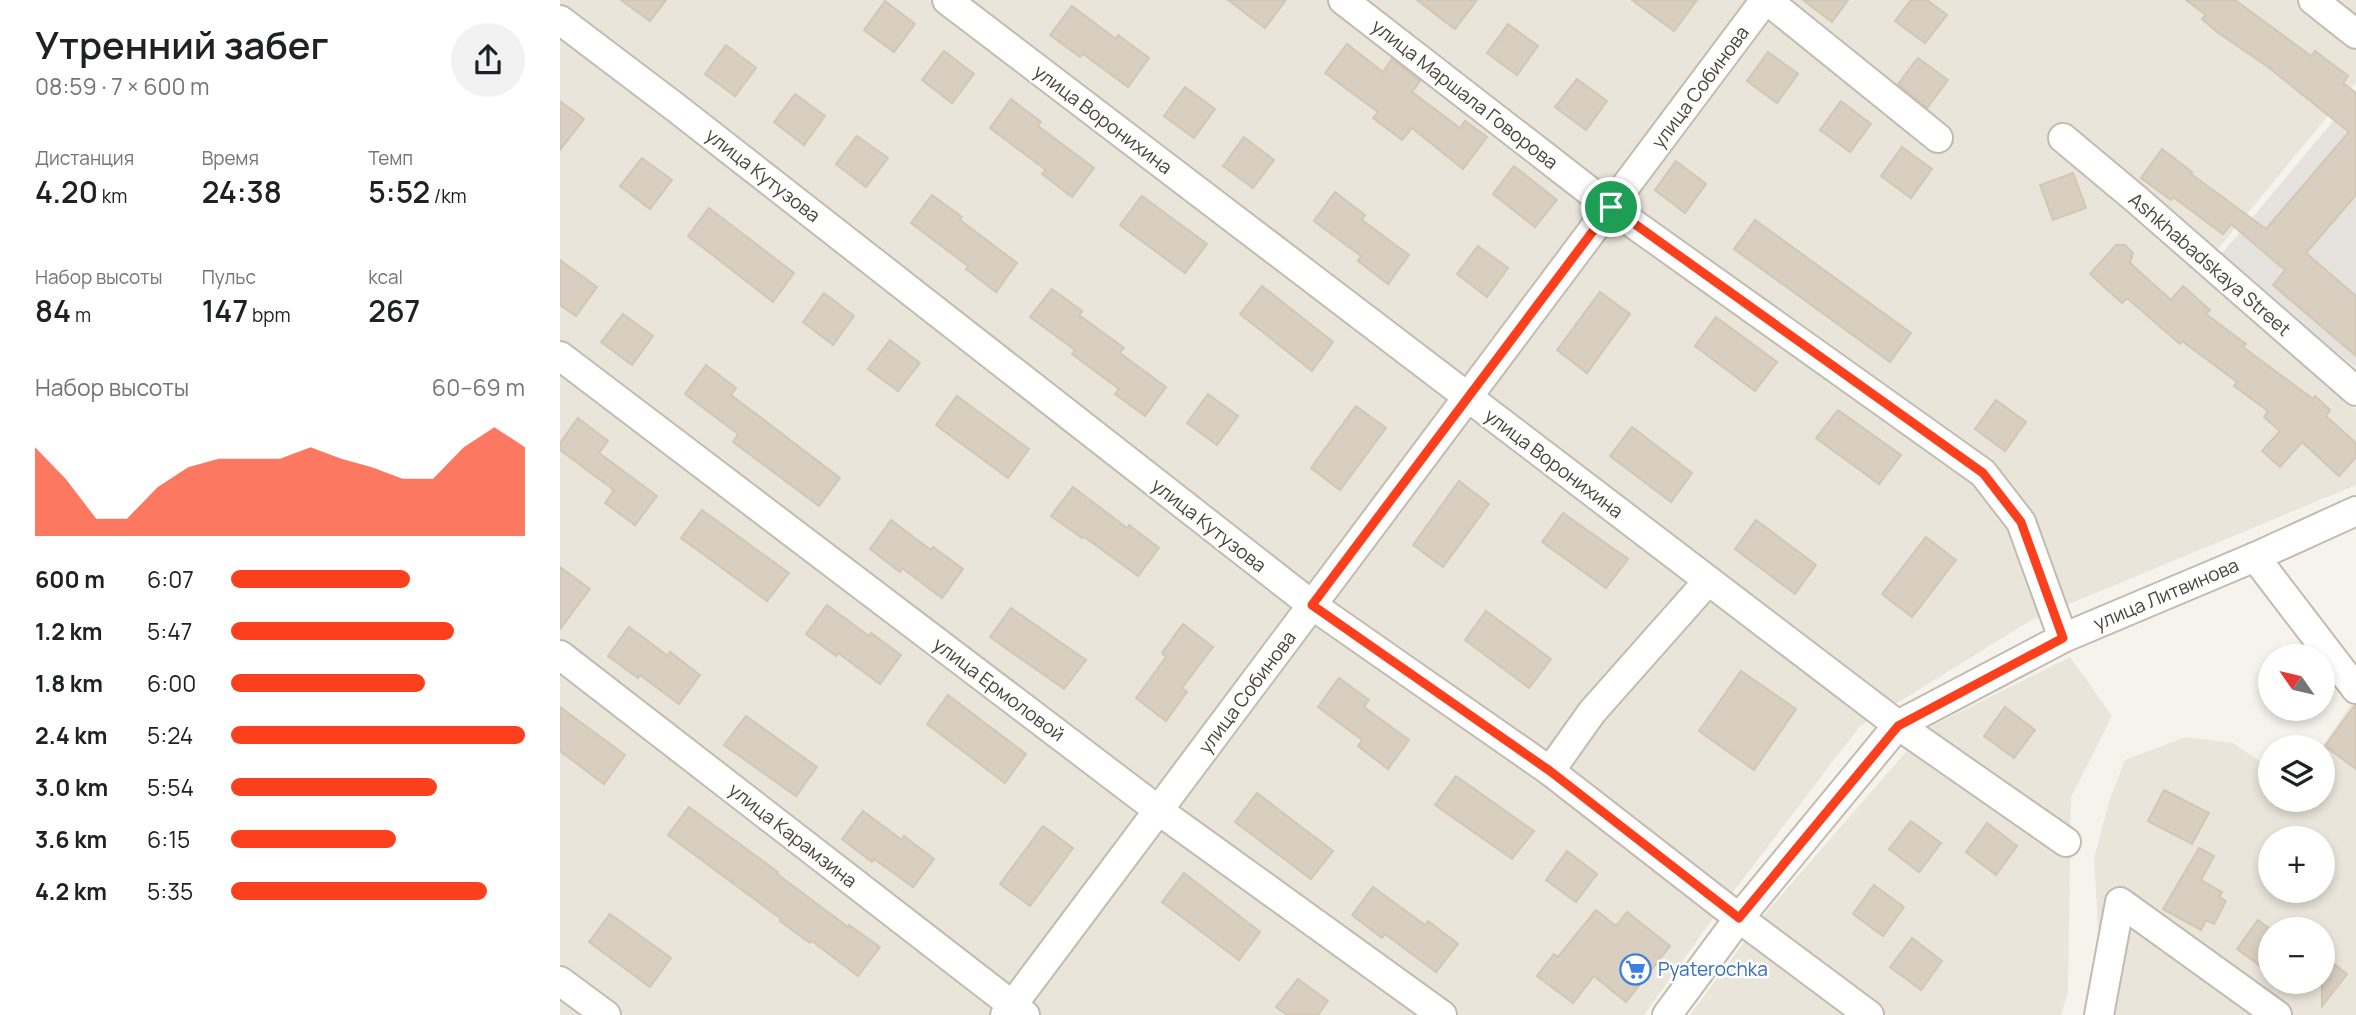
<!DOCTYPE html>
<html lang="ru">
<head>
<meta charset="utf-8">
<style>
	:root { --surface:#fff; --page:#f2f2f2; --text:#202124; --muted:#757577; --accent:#fc3f1d }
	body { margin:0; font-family:Manrope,sans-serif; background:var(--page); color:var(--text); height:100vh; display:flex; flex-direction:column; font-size:26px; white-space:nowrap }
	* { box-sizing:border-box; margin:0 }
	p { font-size:23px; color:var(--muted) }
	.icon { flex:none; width:38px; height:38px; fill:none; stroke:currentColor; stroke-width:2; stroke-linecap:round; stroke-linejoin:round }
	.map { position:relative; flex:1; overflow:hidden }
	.drawer { display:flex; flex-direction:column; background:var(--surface); width:560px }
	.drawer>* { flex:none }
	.needle { width:46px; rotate:304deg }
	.buttons { position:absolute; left:1698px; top:644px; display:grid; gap:14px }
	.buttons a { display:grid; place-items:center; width:77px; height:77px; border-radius:50%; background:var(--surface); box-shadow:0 4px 10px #0003; font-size:35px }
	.pin { position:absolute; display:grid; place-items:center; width:60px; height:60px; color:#fff; margin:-30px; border:4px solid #fff; border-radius:50%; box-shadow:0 2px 7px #0007 }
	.round { display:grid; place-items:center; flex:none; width:74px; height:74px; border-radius:37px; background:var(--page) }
	.summary { display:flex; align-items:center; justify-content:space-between; height:119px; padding:0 35px }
	h1 { font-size:38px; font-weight:600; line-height:52px }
	.metrics { display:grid; grid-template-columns:repeat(3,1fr); gap:10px; height:119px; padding:7px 35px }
	.metrics div { display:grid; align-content:center }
	.metrics b { font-size:30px; font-weight:600 }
	.metrics small { font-size:19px; font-weight:400 }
	.metrics p { font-size:19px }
	.chart { height:196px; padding:14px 35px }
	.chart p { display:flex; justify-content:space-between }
	.chart svg { width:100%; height:126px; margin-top:7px; fill:var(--accent); opacity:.7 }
	ul { padding:0 35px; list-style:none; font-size:23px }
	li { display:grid; grid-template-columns:112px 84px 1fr; align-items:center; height:52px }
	li i { height:18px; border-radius:9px; background:var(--accent) }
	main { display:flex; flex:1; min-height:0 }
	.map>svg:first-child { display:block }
	.residential { fill:#eae5da; fill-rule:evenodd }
	.industrial { fill:#e6e2dd }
	.building { fill:#d8cfc1; stroke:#d3c7b4; stroke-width:2 }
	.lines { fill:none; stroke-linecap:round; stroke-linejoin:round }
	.minor-casing { stroke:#c2bbae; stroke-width:32 }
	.minor { stroke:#fff; stroke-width:28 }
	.route-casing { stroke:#fff; stroke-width:14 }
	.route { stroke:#fc3f1d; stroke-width:9 }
	.labels { text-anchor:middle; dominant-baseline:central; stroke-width:5; stroke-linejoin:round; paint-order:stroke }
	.street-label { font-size:19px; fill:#4b4439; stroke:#fff }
	.shop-label { font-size:19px; fill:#366cbe; stroke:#fff; text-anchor:start }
</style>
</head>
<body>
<main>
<section class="drawer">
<div class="summary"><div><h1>Утренний забег</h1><p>08:59 · 7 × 600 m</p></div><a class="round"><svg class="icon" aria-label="share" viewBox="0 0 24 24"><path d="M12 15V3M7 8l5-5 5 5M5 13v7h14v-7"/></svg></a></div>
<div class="metrics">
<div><p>Дистанция</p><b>4.20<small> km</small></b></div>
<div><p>Время</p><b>24:38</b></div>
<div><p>Темп</p><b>5:52<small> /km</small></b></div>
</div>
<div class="metrics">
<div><p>Набор высоты</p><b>84<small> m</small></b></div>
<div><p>Пульс</p><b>147<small> bpm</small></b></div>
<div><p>kcal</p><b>267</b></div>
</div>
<div class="chart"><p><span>Набор высоты</span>60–69 m</p>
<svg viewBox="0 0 160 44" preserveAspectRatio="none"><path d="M0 44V13L10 24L20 38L30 38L40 27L50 20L60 17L70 17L80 17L90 13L100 17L110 20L120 24L130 24L140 13L150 6L160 13V44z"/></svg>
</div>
<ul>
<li><b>600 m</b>6:07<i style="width:61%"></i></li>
<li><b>1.2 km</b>5:47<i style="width:76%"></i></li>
<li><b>1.8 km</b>6:00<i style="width:66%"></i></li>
<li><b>2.4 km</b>5:24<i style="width:100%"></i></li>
<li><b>3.0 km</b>5:54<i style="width:70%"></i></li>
<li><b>3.6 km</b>6:15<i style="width:56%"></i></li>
<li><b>4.2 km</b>5:35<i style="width:87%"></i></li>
</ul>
</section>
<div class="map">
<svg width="1796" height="1015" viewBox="0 0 1796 1015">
	<rect width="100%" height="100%" fill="#f6f3ec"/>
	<g class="residential">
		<path d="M 0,0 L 1796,0 L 1796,82 L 1638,273 L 1796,409 L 1796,485 L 1473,619 L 1300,726 L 1153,918 L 1084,1015 L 0,1015 Z"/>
		<path d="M 1510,657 L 1552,716 L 1511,797 L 1508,992 L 1501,1015 L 1130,1015 L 1204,915 L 1366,729 Z"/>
		<path d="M 1796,697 L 1796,1015 L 1529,1015 L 1539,943 L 1534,858 L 1549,802 L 1565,760 L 1626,737 L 1673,743 L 1710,768 L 1710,800 L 1762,800 L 1762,747 ZM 1710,838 L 1762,838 L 1762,891 L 1710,891 ZM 1710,929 L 1762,929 L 1762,982 L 1710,982 Z"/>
	</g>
	<path class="industrial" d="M 1796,94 L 1796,368 L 1659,257 Z"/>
	<g class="building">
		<path d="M 61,0 L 106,0 L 90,21 Z"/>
		<path d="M 668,0 L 726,0 L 705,28 Z"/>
		<path d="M 857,0 L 917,0 L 895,29 Z"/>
		<path d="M 1072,0 L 1137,0 L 1114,31 Z"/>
		<path d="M 1243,0 L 1288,0 L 1272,22 Z"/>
		<path d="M 1351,0 L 1367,0 L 1387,15 L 1365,43 L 1335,21 Z"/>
		<path d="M 1626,0 L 1675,0 L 1751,56 L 1755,51 L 1788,76 L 1783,83 L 1796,93 L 1796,195 L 1746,253 L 1796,296 L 1796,356 L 1713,285 L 1725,270 L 1671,224 L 1663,234 L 1613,197 L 1611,200 L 1581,178 L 1602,149 L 1632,172 L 1631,174 L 1706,229 L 1789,132 L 1708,67 L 1657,32 L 1642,19 L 1646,15 Z"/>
		<path d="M 325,1 L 355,24 L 334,52 L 304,30 Z"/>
		<path d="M 512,6 L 556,39 L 558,35 L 589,58 L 568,87 L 523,54 L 520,57 L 490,35 Z"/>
		<path d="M 948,24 L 978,46 L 957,75 L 927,53 Z"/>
		<path d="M 787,44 L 823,72 L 832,59 L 860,81 L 852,92 L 900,128 L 905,121 L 927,137 L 903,169 L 852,128 L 842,140 L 813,118 L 818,112 L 765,73 Z"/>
		<path d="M 166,45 L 196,68 L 175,96 L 145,74 Z"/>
		<path d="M 384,51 L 414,74 L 392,103 L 362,80 Z"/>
		<path d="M 1208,52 L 1238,74 L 1217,103 L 1187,81 Z"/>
		<path d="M 1358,58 L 1388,80 L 1367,108 L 1338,84 Z"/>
		<path d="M 1017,79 L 1047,101 L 1026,130 L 995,107 Z"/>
		<path d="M 625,87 L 655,109 L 634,138 L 604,116 Z"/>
		<path d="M 235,94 L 265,116 L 244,145 L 214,122 Z"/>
		<path d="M 451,99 L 481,122 L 478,126 L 534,168 L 512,197 L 482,174 L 486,170 L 430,128 Z"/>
		<path d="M 0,101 L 24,119 L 0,150 Z"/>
		<path d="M 1281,101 L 1311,124 L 1290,152 L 1260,130 Z"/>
		<path d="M 297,136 L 328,158 L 306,187 L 276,164 Z"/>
		<path d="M 684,137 L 714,160 L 693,188 L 663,166 Z"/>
		<path d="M 1342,147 L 1372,169 L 1351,198 L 1321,176 Z"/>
		<path d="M 82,158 L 112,180 L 90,209 L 60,186 Z"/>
		<path d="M 1116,161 L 1146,184 L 1125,213 L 1095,190 Z"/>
		<path d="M 954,166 L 997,200 L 975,227 L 933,194 Z"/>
		<path d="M 1513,173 L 1526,208 L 1493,220 L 1480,185 Z"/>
		<path d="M 775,192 L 805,215 L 802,220 L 849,255 L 828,284 L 798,261 L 801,256 L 754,221 Z"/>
		<path d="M 372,195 L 402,217 L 400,220 L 457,263 L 436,292 L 406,269 L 408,266 L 351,223 Z"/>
		<path d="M 582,196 L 647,244 L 625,273 L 560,225 Z"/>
		<path d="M 149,208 L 234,273 L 213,302 L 128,236 Z"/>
		<path d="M 1195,220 L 1351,333 L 1330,362 L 1174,249 Z"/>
		<path d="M 1556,245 L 1565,245 L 1573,253 L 1570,263 L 1611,300 L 1623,286 L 1650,310 L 1646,314 L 1686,344 L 1683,347 L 1753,399 L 1755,396 L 1770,410 L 1766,416 L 1796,443 L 1796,457 L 1779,476 L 1742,442 L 1720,467 L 1702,451 L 1720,431 L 1704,417 L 1708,411 L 1674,386 L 1677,382 L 1622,341 L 1620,344 L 1567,298 L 1562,303 L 1530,274 Z"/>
		<path d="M 918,246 L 948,268 L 927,297 L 897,274 Z"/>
		<path d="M 0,260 L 37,287 L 16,316 L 0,305 Z"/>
		<path d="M 702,286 L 773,342 L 752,371 L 680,314 Z"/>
		<path d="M 492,289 L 522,311 L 519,315 L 564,348 L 560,353 L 606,387 L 585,416 L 555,394 L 559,389 L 512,354 L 515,350 L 470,317 Z"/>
		<path d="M 1040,292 L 1070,314 L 1027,373 L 997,350 Z"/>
		<path d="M 264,293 L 294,316 L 273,345 L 243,322 Z"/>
		<path d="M 63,314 L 93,336 L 72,365 L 41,342 Z"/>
		<path d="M 1156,317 L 1217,362 L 1195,391 L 1135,346 Z"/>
		<path d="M 330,340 L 360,363 L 338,391 L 308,369 Z"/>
		<path d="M 146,365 L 176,388 L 171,395 L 280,478 L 259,506 L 173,442 L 178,434 L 125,394 Z"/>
		<path d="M 648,394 L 678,416 L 657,445 L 627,423 Z"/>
		<path d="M 397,396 L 469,449 L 448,478 L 376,425 Z"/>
		<path d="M 1436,400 L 1466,422 L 1445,451 L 1415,429 Z"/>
		<path d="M 796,406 L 826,428 L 780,490 L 751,468 Z"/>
		<path d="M 1278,410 L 1341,455 L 1319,484 L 1256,438 Z"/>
		<path d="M 18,418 L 48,441 L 39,453 L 97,496 L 75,525 L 45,503 L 54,490 L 0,450 L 0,443 Z"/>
		<path d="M 1072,427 L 1132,473 L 1111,502 L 1050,456 Z"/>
		<path d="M 899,481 L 929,504 L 883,567 L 853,545 Z"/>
		<path d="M 513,487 L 567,528 L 569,525 L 599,548 L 578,576 L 523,536 L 522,538 L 491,516 Z"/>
		<path d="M 142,510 L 229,573 L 207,601 L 121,538 Z"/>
		<path d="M 1003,513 L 1068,559 L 1046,588 L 982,542 Z"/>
		<path d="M 331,520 L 371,550 L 373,547 L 403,569 L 382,598 L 342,568 L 340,572 L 310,549 Z"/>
		<path d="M 1196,520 L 1256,565 L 1235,594 L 1175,549 Z"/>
		<path d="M 1366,537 L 1396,560 L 1352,617 L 1322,594 Z"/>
		<path d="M 0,567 L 30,589 L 0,629 Z"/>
		<path d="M 267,605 L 309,636 L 311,633 L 341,655 L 320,684 L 278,653 L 276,656 L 246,634 Z"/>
		<path d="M 451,608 L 526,660 L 504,689 L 430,637 Z"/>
		<path d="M 926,611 L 991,659 L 969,688 L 905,640 Z"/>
		<path d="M 623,624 L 653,647 L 622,688 L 627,692 L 606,721 L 576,698 L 606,657 L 602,653 Z"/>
		<path d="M 69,627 L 108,656 L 110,652 L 140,675 L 119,704 L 80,675 L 78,678 L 48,656 Z"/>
		<path d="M 1181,671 L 1236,709 L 1194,770 L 1139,731 Z"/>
		<path d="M 779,678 L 809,700 L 804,707 L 849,740 L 828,769 L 798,746 L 802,740 L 758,707 Z"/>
		<path d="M 388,695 L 466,754 L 445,783 L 367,724 Z"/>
		<path d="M 1795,705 L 1796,705 L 1796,769 L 1765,746 Z"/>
		<path d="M 0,707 L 65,755 L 44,784 L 0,751 Z"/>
		<path d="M 1445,707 L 1475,730 L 1454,758 L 1424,736 Z"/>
		<path d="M 186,716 L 257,767 L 236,796 L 164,745 Z"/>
		<path d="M 896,776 L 974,831 L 952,859 L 875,805 Z"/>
		<path d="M 1604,790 L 1649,813 L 1632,844 L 1588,821 Z"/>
		<path d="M 697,793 L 773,851 L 751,879 L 675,822 Z"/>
		<path d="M 129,807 L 218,872 L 217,874 L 288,927 L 289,925 L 320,947 L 298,976 L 252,941 L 250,943 L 220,921 L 221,919 L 108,835 Z"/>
		<path d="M 303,811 L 342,840 L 344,836 L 374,859 L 353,887 L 314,859 L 312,862 L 282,839 Z"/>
		<path d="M 1351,821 L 1381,843 L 1359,872 L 1329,849 Z"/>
		<path d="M 1427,823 L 1457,846 L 1436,875 L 1406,852 Z"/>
		<path d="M 483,826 L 513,848 L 470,906 L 440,884 Z"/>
		<path d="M 1639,848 L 1654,856 L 1641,880 L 1662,892 L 1659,897 L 1666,901 L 1654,924 L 1646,920 L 1641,930 L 1603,909 Z"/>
		<path d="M 1007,851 L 1037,874 L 1016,902 L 986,880 Z"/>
		<path d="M 624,873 L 700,932 L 679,960 L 602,902 Z"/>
		<path d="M 1314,885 L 1344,907 L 1323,936 L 1293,914 Z"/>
		<path d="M 813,887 L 865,925 L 868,921 L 898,944 L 876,972 L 825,934 L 822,938 L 792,915 Z"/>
		<path d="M 1036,910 L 1056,926 L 1067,912 L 1110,946 L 1066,1002 L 1034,976 L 1013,1003 L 977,976 L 994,954 L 998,957 Z"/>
		<path d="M 50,914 L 111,958 L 90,987 L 29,942 Z"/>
		<path d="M 1698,920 L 1710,929 L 1710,973 L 1677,949 Z"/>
		<path d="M 1352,938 L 1382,961 L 1361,990 L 1330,967 Z"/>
		<path d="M 1762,955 L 1787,974 L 1762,1006 Z"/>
		<path d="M 738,979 L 768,1001 L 758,1015 L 727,1015 L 716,1007 Z"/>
	</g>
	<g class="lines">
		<defs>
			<g id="minor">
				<path d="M 387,0 L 1338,725 L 1506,842"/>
				<path d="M 783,0 L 1050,207 L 1423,473 L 1461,522 L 1503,638"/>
				<path d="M 1207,0 L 1378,138"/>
				<path d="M 1753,0 L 1796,34"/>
				<path d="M 0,20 L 115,107 L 752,605 L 990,771 L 1179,918 L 1309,1015"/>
				<path d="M 1503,138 L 1576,199 L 1796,391"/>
				<path d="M 0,356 L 598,810 L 882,1015"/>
				<path d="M 1695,557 L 1796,689"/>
				<path d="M 0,655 L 465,1015"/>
				<path d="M 990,771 L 1032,712 L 1148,581"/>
				<path d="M 0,981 L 46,1015"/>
				<path d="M 445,1015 L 1205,0"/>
				<path d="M 1107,1015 L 1179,918 L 1338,725 L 1503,638 L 1695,557 L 1796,511"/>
				<path d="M 1539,1015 L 1560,902 L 1717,1015"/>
			</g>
		</defs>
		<use href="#minor" class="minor-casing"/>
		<use href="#minor" class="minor"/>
	</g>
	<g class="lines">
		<defs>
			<path id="route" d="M 1051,207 L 1423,473 L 1461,522 L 1503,638 L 1338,726 L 1179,918 L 990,771 L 752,605 Z"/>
		</defs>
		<use href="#route" class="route-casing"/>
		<use href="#route" class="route"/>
	</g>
	<defs>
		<symbol id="supermarket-ring" viewBox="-11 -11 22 22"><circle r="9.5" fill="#fff" stroke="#3f7fe0" stroke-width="1.5"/><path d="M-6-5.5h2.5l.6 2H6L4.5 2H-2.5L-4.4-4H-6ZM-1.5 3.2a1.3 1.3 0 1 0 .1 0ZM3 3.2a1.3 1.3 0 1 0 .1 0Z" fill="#3f7fe0"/></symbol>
	</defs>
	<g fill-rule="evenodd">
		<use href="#supermarket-ring" x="1058" y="952" width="35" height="35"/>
	</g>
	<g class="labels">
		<g class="street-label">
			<text transform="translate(1140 87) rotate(-53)">улица Собинова</text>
			<text transform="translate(905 94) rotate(38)">улица Маршала Говорова</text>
			<text transform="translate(543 119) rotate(37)">улица Воронихина</text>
			<text transform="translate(203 175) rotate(38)">улица Кутузова</text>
			<text transform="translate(1650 264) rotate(41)">Ashkhabadskaya Street</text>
			<text transform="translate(994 463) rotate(37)">улица Воронихина</text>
			<text transform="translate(649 525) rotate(38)">улица Кутузова</text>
			<text transform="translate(1606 594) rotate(-23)">улица Литвинова</text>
			<text transform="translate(439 689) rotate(37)">улица Ермоловой</text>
			<text transform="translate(687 692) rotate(-53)">улица Собинова</text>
			<text transform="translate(233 835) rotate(38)">улица Карамзина</text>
		</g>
		<g class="shop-label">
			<text x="1098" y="969">Pyaterochka</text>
		</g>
	</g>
</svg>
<div class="buttons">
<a><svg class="needle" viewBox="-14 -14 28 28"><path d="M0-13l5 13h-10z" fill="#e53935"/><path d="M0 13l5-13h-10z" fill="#757577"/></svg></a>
<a><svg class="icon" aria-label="layers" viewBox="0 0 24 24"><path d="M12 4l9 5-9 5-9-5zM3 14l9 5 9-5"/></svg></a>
<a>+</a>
<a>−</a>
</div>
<div class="pin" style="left:1051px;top:207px;background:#1e9e55"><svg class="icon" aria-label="arrive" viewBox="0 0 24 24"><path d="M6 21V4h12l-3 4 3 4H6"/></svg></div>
</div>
</main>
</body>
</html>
